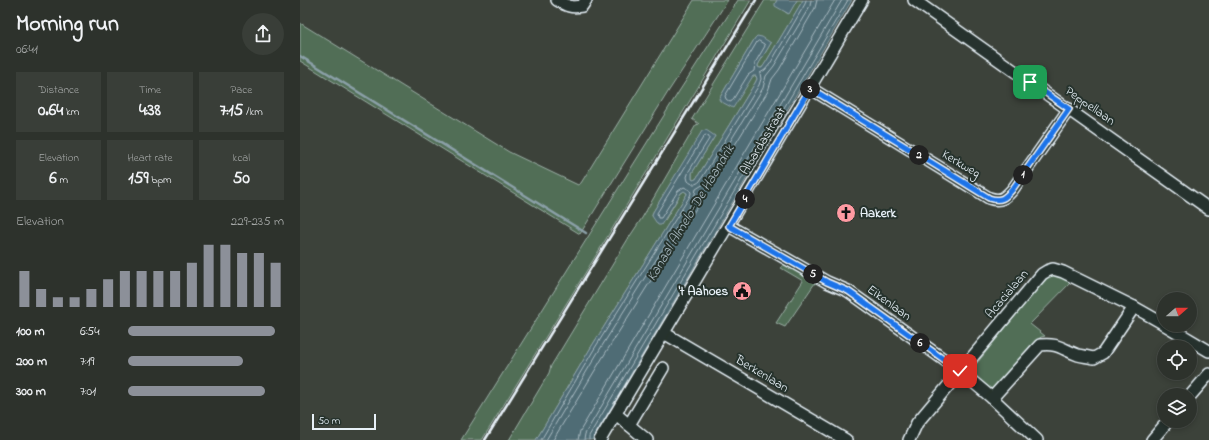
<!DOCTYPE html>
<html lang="en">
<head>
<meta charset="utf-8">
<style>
	:root { --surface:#2d322c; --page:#393e38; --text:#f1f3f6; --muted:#a7aaa9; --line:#484d48; --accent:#8c9099 }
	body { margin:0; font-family:"Indie Flower",sans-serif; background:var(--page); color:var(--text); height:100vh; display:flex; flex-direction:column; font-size:15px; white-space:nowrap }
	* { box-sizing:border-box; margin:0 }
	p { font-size:13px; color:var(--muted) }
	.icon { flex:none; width:22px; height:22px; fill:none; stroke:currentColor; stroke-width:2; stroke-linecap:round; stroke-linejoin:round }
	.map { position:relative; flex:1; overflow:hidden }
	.panel { display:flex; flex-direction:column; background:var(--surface); width:300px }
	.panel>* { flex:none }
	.needle { width:26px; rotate:70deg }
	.controls { position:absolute; left:857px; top:292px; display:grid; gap:8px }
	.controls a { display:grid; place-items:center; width:40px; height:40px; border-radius:50%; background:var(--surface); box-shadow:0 2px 6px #0003,0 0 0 1px var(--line); font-size:20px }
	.scale { position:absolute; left:12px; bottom:10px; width:64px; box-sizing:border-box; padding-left:4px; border:2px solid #e8f1f8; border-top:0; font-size:11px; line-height:14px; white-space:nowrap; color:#e8f1f8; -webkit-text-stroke:3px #26332d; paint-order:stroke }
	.pin { position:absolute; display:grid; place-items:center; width:34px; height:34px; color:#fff; margin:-17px; border-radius:8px; box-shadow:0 2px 6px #0006 }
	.km { position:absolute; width:20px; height:20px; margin:-10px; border-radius:50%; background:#222; color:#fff; font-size:11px; line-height:20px; text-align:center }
	.round { display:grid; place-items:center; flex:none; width:42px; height:42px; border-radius:21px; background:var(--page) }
	.summary { display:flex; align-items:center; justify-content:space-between; height:68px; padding:0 16px }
	h1 { font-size:22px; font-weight:800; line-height:30px }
	.metrics { display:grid; grid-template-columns:repeat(3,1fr); gap:6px; height:68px; padding:4px 16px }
	.metrics div { display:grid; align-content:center; border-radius:0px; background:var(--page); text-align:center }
	.metrics b { font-size:17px; font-weight:800 }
	.metrics small { font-size:11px; font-weight:400 }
	.metrics p { font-size:11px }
	.chart { height:112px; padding:8px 16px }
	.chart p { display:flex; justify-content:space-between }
	.chart svg { width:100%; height:72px; margin-top:4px; stroke:var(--accent); stroke-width:6 }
	ul { padding:0 16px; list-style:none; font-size:13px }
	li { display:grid; grid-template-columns:64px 48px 1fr; align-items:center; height:30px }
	li i { height:10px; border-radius:5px; background:var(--accent) }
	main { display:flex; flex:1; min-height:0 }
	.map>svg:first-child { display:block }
	.green { fill:#516e56; stroke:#9cb0a7 }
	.water { fill:#4f6c75; stroke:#8ca1a9 }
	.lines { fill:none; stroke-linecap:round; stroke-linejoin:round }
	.shore { stroke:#abbcc4; stroke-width:1 }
	.stream { stroke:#8ca1a9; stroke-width:2.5 }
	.minor-casing { stroke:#e8f1f8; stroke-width:14 }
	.minor { stroke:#26332d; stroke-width:11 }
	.rail { stroke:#e8f1f8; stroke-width:2.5 }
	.route-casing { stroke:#fff; stroke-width:8 }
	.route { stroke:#1a73e8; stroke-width:5 }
	.labels { text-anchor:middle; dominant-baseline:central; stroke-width:4; stroke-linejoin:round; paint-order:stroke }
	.street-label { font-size:13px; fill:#e8f1f8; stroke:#26332d }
	.poi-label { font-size:13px; font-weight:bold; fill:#e8f1f8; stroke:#26332d; text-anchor:start }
	.water-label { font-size:14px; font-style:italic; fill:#abbcc4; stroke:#26332d }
</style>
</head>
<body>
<main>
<section class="panel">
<div class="summary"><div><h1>Morning run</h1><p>06:41</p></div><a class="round"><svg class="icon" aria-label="share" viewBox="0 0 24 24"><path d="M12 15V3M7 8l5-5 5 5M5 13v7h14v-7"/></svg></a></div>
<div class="metrics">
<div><p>Distance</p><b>0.64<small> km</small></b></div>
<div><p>Time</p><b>4:38</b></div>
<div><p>Pace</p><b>7:15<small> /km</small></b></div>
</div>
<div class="metrics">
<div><p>Elevation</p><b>6<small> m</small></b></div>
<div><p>Heart rate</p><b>159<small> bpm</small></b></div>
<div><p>kcal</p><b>50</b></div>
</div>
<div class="chart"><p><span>Elevation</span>229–235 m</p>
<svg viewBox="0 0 160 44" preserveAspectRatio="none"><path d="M5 44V22M15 44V33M25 44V38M35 44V38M45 44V33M55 44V27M65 44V22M75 44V22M85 44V22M95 44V22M105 44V17M115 44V6M125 44V6M135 44V11M145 44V11M155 44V17"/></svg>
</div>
<ul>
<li><b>100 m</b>6:54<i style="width:94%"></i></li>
<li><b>200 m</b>7:19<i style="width:74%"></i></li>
<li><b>300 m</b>7:01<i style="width:88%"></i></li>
</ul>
</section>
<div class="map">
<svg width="909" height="440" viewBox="0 0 909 440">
	<rect width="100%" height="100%" fill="#3c423a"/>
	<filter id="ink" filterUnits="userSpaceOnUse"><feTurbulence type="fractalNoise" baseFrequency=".025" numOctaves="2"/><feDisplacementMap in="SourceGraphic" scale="8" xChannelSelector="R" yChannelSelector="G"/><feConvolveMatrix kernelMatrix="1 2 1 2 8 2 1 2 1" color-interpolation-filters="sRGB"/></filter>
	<g filter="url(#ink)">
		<g class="green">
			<path d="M 394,0 L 428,0 L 368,92 L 280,234 L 0,61 L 0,23 L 209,152 L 278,185 L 281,183 Z"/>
			<path d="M 438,0 L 451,0 L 295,257 L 182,440 L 161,440 L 378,93 Z"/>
			<path d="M 465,0 L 477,0 L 475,4 L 488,14 L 497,0 L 503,0 L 466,62 C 464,65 462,70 458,67 L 458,65 L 471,43 L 455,38 L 419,99 L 453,76 L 456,76 L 457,79 L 455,83 L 396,179 L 393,180 L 392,179 L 392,173 L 415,136 L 402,132 L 353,212 L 352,216 L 365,220 L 381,193 L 384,191 L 387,193 L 387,194 L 290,349 L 236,440 L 209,440 L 249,373 L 251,366 L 328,239 L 342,218 L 396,125 L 399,124 L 392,119 Z"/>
			<path d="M 485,261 L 517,280 L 485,327 L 476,323 L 503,281 L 481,268 Z"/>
			<path d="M 751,275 L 754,275 L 772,281 L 730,324 L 745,336 L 741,337 L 732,344 L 696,386 L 689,390 C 682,384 670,378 672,369 L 743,282 Z"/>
		</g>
		<g class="water">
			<path d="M 477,0 L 497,0 L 489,14 L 475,6 L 475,4 Z"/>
			<path d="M 503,0 L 552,0 L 292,440 L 236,440 L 290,349 L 387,194 L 387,193 L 384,191 L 381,193 L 361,225 L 358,225 L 352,216 L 353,212 L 402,131 L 406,130 L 415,136 L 392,173 L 392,179 L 393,180 L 396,179 L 455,83 L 457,79 L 456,76 L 453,76 L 433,108 L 420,101 L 419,99 L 455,38 L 457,36 L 462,37 L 471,43 L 458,65 L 458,67 L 460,68 L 462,68 L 466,62 Z"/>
		</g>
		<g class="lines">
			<g class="shore">
				<path d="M 459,41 L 464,44 L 465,46 L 455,63 L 454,71 L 448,75 L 432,101 L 430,102 L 426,99 L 425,96 L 457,42 Z"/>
				<path d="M 241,440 L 293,351 L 390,196 L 391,193 L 390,190 L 384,187 L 378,191 L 361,218 L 358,218 L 357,213 L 404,136 L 406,135 L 409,137 L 409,139 L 389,171 L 387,177 L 388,181 C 392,185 396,185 400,181 L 459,85 L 461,79 L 460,73 L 465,70 L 470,64 L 505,4 L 506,0"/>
				<path d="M 246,440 L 297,354 L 394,199 L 396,189 L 404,184 L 463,88 L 466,76 L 474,66 L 510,6 L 511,0"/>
				<path d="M 253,440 L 303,357 L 400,202 L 402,193 L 409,187 L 468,91 L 472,79 L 479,70 L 515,8 L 517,0"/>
				<path d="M 278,440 L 280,431 L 535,0"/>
				<path d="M 284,440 L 285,434 L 542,0"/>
				<path d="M 289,440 L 289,436 L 548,0"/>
			</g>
			<path class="stream" d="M 0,56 L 286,233"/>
			<defs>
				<g id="minor">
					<path d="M 257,0 C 267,6 271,8 282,6 L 286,0"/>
					<path d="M 614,0 L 909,209"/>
					<path d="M 510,88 L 689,198 C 701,202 705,198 713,189 L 769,109"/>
					<path d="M 429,226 L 527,282 L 548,291 L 660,371 L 692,398 L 737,440"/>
					<path d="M 865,325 L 909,351"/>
					<path d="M 364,333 L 546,440"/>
					<path d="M 890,396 L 909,374"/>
					<path d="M 692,398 L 740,345 C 759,343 761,349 778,355 C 783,356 789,357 794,358 L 803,353 L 834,307"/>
					<path d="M 316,414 L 347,440"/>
					<path d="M 329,425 L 363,368"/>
					<path d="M 300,440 L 562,0"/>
					<path d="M 609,440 L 617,423 L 742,274 L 747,271 L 753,269 L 763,272 L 834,307 L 864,324"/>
					<path d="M 852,440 L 868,421"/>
				</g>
			</defs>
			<use href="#minor" class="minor-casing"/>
			<use href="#minor" class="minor"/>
			<path class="rail" d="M 185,440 L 456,0"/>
		</g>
	</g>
	<g class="lines" filter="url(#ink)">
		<defs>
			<path id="route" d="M 660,371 L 548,291 L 527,282 L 429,226 L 510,88 L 689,198 C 701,202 705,198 712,190 L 769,109 L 730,82"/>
		</defs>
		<use href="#route" class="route-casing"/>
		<use href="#route" class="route"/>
	</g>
	<defs>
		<symbol id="church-disc" viewBox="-11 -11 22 22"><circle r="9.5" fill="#ff9aa2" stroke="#26332d"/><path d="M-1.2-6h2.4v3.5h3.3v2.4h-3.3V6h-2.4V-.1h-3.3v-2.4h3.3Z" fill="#111"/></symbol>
		<symbol id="civic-disc" viewBox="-11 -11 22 22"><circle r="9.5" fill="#ff9aa2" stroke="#26332d"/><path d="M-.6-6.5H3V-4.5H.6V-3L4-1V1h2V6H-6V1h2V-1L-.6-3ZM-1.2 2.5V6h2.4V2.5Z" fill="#111"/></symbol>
	</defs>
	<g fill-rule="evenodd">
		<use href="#church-disc" x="535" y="202" width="22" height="22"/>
		<use href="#civic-disc" x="431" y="280" width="22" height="22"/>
	</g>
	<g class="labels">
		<g class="street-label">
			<text transform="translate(790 106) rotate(35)">Peppellaan</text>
			<text transform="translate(463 141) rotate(-59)">Albardastraat</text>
			<text transform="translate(661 164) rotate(31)">Kerkweg</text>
			<text transform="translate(707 294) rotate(-50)">Acacialaan</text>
			<text transform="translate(589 303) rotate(36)">Eikenlaan</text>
			<text transform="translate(462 374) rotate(31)">Berkenlaan</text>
		</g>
		<g class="poi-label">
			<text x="560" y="213">Aakerk</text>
			<text x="428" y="291" text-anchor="end">'t Aahoes</text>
		</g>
		<g class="water-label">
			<text transform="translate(391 213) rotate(-59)">Kanaal Almelo-De Haandrik</text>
		</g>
	</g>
</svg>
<div class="controls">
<a><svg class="needle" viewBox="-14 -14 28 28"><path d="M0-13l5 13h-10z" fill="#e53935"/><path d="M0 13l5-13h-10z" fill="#a7aaa9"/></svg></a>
<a><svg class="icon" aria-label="locate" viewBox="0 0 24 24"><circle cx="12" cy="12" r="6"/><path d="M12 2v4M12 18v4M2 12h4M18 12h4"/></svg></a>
<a><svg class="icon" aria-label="layers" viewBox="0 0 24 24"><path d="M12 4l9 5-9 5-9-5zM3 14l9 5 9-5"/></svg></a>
</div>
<div class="scale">50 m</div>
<div class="pin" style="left:730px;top:82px;background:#1e9e55"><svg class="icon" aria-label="arrive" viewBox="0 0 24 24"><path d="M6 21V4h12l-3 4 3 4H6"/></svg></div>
<div class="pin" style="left:660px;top:371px;background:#d93025"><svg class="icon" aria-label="check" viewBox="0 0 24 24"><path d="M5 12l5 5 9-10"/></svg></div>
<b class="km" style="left:723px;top:175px">1</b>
<b class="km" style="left:619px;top:155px">2</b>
<b class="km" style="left:510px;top:89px">3</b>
<b class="km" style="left:445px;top:199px">4</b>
<b class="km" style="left:513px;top:274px">5</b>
<b class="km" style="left:620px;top:343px">6</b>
</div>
</main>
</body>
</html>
